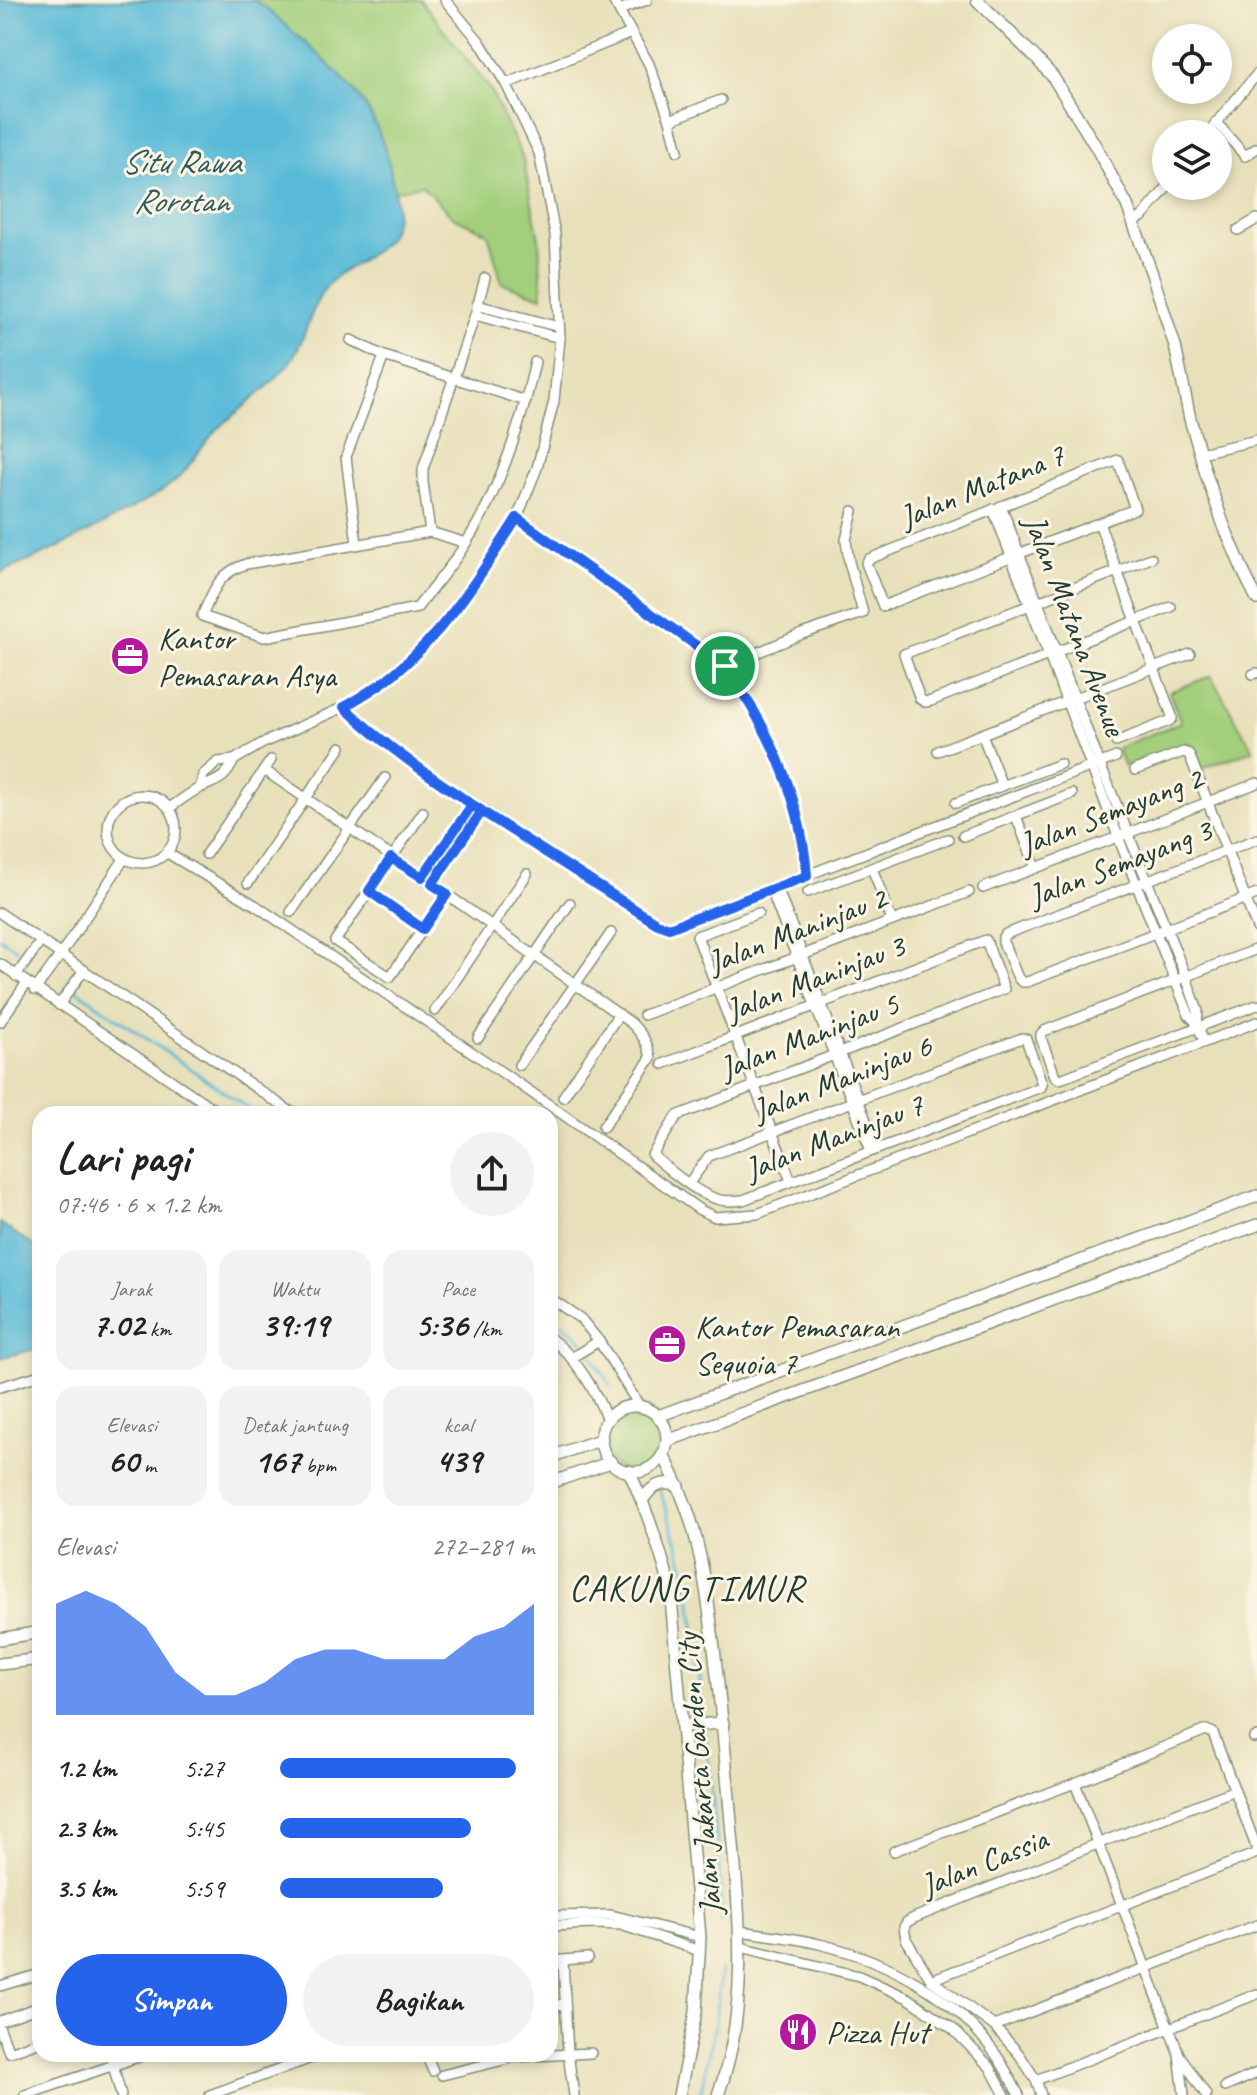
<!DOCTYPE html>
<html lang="id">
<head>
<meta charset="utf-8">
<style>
	:root { --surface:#fff; --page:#f2f2f2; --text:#222; --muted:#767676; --accent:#2563eb }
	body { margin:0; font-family:Caveat,sans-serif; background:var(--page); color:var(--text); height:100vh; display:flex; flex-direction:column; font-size:30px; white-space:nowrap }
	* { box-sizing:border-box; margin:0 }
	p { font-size:26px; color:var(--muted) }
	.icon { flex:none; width:44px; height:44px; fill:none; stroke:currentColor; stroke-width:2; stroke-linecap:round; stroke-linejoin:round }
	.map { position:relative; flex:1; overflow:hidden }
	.side { position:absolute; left:32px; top:1106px; width:526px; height:956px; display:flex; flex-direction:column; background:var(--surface); border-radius:24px; box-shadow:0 4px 12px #0003 }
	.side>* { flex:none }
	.controls { position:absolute; left:1152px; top:24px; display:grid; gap:16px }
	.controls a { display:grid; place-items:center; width:80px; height:80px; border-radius:50%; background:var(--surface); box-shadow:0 4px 12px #0003; font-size:40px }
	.pin { position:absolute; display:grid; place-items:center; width:68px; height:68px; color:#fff; margin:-34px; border:4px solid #fff; border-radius:50%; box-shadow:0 2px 8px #0007 }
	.round { display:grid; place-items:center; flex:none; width:84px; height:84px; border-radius:42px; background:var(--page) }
	.summary { display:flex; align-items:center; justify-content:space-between; height:136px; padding:0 24px }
	h1 { font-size:44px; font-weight:600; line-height:60px }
	.figures { display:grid; grid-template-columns:repeat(3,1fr); gap:12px; height:136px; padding:8px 24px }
	.figures div { display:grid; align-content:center; border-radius:20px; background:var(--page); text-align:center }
	.figures b { font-size:34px; font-weight:600 }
	.figures small { font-size:22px; font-weight:400 }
	.figures p { font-size:22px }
	.chart { height:224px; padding:16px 24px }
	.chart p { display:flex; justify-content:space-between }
	.chart svg { width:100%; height:144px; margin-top:8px; fill:var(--accent); opacity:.7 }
	.action { display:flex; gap:16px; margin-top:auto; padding:16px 24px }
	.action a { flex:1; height:92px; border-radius:48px; background:var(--accent); color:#fff; font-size:32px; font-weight:600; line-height:92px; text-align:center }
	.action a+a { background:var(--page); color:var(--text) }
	ul { padding:0 24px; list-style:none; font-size:26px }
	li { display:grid; grid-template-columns:128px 96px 1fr; align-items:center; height:60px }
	li i { height:20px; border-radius:10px; background:var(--accent) }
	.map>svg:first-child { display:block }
	.green { fill:#a3cf7b; stroke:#618658; stroke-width:2 }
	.water { fill:#59bad8; stroke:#3c7c86; stroke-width:2 }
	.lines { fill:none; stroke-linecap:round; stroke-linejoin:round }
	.stream { stroke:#59bad8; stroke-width:3 }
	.minor-casing { stroke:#848e77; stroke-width:12 }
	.tertiary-casing { stroke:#848e77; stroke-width:14 }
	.minor { stroke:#fff; stroke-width:9 }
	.tertiary { stroke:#fff; stroke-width:11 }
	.route-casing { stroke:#fff; stroke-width:16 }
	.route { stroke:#2563eb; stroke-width:10 }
	.labels { text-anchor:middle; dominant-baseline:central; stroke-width:6; stroke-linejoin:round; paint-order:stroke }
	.street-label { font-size:32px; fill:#1f3d34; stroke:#fcf5e5 }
	.poi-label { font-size:32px; fill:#1f3d34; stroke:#fcf5e5; text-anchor:start }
	.water-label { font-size:34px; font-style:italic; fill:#2e5c5d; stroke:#fcf5e5 }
	.quarter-label { font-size:36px; letter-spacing:2px; fill:#1f3d34; stroke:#fcf5e5 }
</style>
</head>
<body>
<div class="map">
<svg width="1257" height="2095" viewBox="0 0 1257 2095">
	<rect width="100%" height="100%" fill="#fcf5e5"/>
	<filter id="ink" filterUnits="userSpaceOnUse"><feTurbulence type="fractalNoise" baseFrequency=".0125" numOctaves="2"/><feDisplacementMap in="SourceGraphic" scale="16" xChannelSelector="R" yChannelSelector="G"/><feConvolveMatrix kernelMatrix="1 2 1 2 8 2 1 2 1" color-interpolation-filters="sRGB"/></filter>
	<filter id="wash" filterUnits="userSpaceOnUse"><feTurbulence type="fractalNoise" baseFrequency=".006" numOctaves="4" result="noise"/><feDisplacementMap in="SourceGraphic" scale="32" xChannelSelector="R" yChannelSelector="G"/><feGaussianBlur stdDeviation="1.8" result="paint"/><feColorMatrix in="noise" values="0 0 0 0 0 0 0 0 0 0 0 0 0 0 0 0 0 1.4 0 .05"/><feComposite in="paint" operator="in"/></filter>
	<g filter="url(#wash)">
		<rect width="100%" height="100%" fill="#e8e0ba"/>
		<g class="green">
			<path d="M 253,0 L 421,0 L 490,89 L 523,158 L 539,239 L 542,297 L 502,283 L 488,233 L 453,217 L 422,185 L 394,191 C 390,165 383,137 370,113 C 348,74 288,30 253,0 Z"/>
			<path d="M 1211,676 L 1253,750 L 1201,769 L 1190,743 L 1124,767 L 1117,748 L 1181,722 L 1169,692 Z"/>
			<circle cx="635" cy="1439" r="33"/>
		</g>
		<g class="water">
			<path d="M 0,0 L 253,0 L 266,8 C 297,36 352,79 371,116 C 381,135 389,158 392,179 C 395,193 398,207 395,221 C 389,255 346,262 327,286 C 309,308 307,339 290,362 C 270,388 243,406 219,428 C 203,443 195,460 181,475 C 167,490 148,499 131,509 C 86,534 48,554 0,573 Z"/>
			<path d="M 0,1223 L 40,1250 L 40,1348 L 0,1358 Z"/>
		</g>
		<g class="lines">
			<g class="stream">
				<path d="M 0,938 L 18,950"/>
				<path d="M 76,990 L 256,1114"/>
				<path d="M 550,1316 L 575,1333 L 583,1342"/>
				<path d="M 592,1356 L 610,1385"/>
				<path d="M 660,1490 L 683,1562 L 693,1613 L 704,1721"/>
				<path d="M 705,1728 L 717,1842 L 722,1922"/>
				<path d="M 700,2095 L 714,2029 L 721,1970"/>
			</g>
		</g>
	</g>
	<g filter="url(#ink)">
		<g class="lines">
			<defs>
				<g id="minor">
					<path d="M 613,0 L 649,64 L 670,120 L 678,151"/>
					<path d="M 619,10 L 647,0"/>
					<path d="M 506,84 L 631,33"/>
					<path d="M 670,120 L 721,100"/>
					<path d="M 1216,122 L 1245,156 L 1257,148"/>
					<path d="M 1207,134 L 1257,74"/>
					<path d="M 1133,221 L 1142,217 L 1168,186"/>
					<path d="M 1238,230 L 1257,219"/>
					<path d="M 477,305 L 559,327"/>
					<path d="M 475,315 L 560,338"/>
					<path d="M 351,340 L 384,356 L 526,401"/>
					<path d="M 1200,453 L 1257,440"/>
					<path d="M 1118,460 L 1135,509 L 883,606 L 866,563 L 869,559 Z"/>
					<path d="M 1001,506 L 1100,764 L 1186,977 L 1198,1011 L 1197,1023 L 1204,1042"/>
					<path d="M 993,509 L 1137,886 L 1189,1015 L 1197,1023"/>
					<path d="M 517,518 L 725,666 L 802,634 L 863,613 L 849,562 L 846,540 L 853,511"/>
					<path d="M 1099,523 L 1172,716 L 1172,719 L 1169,721 L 1116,742"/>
					<path d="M 430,532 L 423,482 L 423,469 L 475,315 L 485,278"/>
					<path d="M 466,543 L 430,532 L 246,564 C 217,574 214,590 202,616 L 264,637 L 417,608 C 433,587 452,566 466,543 C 501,488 521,425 535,362"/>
					<path d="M 357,544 L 346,457 L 384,356"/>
					<path d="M 1151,558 L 904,654 L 920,699 L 925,702 L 931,701 L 1171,607"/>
					<path d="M 725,666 C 735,682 746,697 755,713 C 782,761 804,821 807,876"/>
					<path d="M 1253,674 L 1257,673"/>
					<path d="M 344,707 L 385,744 L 429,775 L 656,923 L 669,928 L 1116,757"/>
					<path d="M 982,734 L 1002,786"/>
					<path d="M 938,751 L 1190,654"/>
					<path d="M 264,770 L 432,884 L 631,1023 C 642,1034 648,1043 651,1058 L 603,1127"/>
					<path d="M 1135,770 L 1183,752 L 1189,754 L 1257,928"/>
					<path d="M 200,788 L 203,775 L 218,762 L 234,760 L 263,743 L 344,707 L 386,680 L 423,646 L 473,587 L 517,518 L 537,468 L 554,401 L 560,338 L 555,234 L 539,153 L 506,84 L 480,42 L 445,0"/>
					<circle cx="142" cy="829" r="34"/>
					<path d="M 956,803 L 1060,764"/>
					<path d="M 169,808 C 179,802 188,794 198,789 C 216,780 225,781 234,760"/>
					<path d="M 423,812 L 335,941 L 390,977 L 447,894"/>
					<path d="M 1016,816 L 1036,868"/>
					<path d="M 963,836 L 1072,794"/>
					<path d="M 1257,839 L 1006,934 L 1003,937 L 1003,942 L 1018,978 L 1022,982 L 1027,982 L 1257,894"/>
					<path d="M 167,853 L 255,905 L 522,1086 L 700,1210 L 715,1217 L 757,1214 L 1257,1022"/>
					<path d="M 206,854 L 271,760"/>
					<path d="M 872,868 L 892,921"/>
					<path d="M 422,877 L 472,805"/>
					<path d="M 248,883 L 341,747"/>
					<path d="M 432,884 L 482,811"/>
					<path d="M 777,888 L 877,1149"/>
					<path d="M 983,888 L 1118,837 L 1257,783"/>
					<path d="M 771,890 L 871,1151"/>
					<path d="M 369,891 L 423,929"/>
					<path d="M 808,892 L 948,839"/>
					<path d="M 291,912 L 385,778"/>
					<path d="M 0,913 L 294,1114"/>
					<path d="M 758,913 L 697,936 L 791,1181"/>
					<path d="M 1257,949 L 1044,1031 L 1041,1034 L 1041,1038 L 1055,1076 L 1059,1079 L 1063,1078 L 1257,1005"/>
					<path d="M 0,964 L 221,1114"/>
					<path d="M 16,976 L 41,941"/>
					<path d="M 35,990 L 61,954 L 124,859"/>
					<path d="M 59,1005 L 84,970"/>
					<path d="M 435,1011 L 527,874"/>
					<path d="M 644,1015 L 969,892"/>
					<path d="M 0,1022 L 26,984"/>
					<path d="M 478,1038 L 570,903"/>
					<path d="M 663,1064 L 986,940 L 1004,989 L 677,1116 L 652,1155 C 668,1169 697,1194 717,1199 C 725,1202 734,1201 743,1200 L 1041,1087 L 1042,1084 L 1026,1039 L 1022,1038 L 709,1156 L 689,1183"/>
					<path d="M 519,1065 L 611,933"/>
					<path d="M 563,1097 L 619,1014"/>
					<path d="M 550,1298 L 581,1319 L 599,1341 L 640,1407"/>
					<path d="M 550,1338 C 576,1357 596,1391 607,1420"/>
					<path d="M 571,1358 L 599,1341"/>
					<path d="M 0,1387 L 40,1375"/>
					<path d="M 1254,1738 L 1257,1737"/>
					<path d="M 1075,1783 L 1179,2054 L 1184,2095"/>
					<path d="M 894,1851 L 1075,1783 L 1206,1730 L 1213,1733 L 1257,1849"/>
					<path d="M 550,1916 L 611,1915 L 700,1937"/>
					<path d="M 550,1926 L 594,1924 L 621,1925 L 700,1951"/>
					<path d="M 740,1931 C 766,1935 793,1937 819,1944 C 887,1960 953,1995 994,2052 C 1004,2065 1011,2081 1019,2095"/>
					<path d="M 741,1947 L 859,1976 L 908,1998 L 953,2029 L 990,2067 L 1005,2095"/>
					<path d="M 550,1961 L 588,1958"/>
					<path d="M 563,1961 L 568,2054 L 574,2095"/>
					<path d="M 931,1980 L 1257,1853"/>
					<path d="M 0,1986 L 40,1974"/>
					<path d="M 550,2006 L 565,2004"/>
					<path d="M 0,2021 L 33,2009"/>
					<path d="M 994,2026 L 1257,1925"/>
					<path d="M 0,2029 L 9,2052 L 40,2041"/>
					<path d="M 110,2054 L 121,2095"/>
					<path d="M 426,2054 L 433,2071"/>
					<path d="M 1181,2057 L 1206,2095"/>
					<path d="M 442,2075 L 516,2057 L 591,2053"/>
					<path d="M 1036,2080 L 1257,1994"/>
					<path d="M 1225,2087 L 1257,2073"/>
					<path d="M 25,2095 L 147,2054"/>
					<path d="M 210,2095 L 322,2054"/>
					<path d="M 1041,2095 L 1036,2080 L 1019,2054 L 994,2026 L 931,1980 L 906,1939 L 904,1927 L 907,1922 L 914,1918 L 1097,1844 L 1235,1790"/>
				</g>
				<g id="tertiary">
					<path d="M 977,0 L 1035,57 L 1053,77 L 1096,147 L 1127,205 L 1152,274 L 1175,346 L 1190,419 L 1207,477 L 1224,526 L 1244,573 L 1257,599"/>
					<circle cx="634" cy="1439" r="33"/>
					<path d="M 658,1416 L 1257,1196"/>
					<path d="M 667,1441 L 1257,1225"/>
					<path d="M 663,1454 C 675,1478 686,1502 693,1528 C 704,1567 709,1607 714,1648 C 720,1698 725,1748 729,1799 C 737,1898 753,1999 718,2095"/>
					<path d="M 550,1457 L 602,1439"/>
					<path d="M 629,1471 C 646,1508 659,1546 670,1586 L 700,1937 L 696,2012 L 679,2095"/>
					<path d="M 550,1483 L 611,1462"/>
					<path d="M 642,1501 C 651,1486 662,1480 679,1486"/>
					<path d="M 0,1639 L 40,1632"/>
					<path d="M 0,1664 L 40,1659"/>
					<path d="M 682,1726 L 723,1723"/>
				</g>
			</defs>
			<use href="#minor" class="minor-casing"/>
			<use href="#tertiary" class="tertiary-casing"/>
			<use href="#minor" class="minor"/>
			<use href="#tertiary" class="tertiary"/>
		</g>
	</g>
	<g class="lines" filter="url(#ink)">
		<defs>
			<path id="route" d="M 725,666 C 735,681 746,697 755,713 C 783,762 803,819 807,876 L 669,928 L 656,923 L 472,805 L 422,877 L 391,858 L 369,891 L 423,929 L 447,894 L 432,884 L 482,811 C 434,779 386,747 344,707 C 358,698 373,690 386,680 C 442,637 480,576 517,518 L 725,666"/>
		</defs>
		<use href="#route" class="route-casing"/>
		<use href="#route" class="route"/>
	</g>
	<defs>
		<symbol id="office-disc" viewBox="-11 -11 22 22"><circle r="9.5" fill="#b5179e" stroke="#fcf5e5"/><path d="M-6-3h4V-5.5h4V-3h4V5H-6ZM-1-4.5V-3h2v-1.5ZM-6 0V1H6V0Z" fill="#fff"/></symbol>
		<symbol id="restaurant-disc" viewBox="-11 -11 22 22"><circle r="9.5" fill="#b5179e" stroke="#fcf5e5"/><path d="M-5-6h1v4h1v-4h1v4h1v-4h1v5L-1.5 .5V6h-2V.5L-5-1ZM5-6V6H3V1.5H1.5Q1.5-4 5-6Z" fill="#fff"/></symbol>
	</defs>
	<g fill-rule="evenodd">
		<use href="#office-disc" x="108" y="634" width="44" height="44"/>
		<use href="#office-disc" x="645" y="1322" width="44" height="44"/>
		<use href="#restaurant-disc" x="776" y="2010" width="44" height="44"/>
	</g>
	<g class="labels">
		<g class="street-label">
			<text transform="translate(982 486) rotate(-22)">Jalan Matana 7</text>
			<text transform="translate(1075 625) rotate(69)">Jalan Matana Avenue</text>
			<text transform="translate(1111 811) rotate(-21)">Jalan Semayang 2</text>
			<text transform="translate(1120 863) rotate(-21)">Jalan Semayang 3</text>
			<text transform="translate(797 930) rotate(-21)">Jalan Maninjau 2</text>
			<text transform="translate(815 978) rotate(-21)">Jalan Maninjau 3</text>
			<text transform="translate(809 1036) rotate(-21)">Jalan Maninjau 5</text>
			<text transform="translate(842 1078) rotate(-21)">Jalan Maninjau 6</text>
			<text transform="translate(834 1137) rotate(-21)">Jalan Maninjau 7</text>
			<text transform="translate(699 1774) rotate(-95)">Jalan Jakarta Garden City</text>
			<text transform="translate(984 1862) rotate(-22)">Jalan Cassia</text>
		</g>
		<g class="poi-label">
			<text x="158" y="638">Kantor<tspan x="158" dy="37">Pemasaran Asya</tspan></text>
			<text x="695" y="1326">Kantor Pemasaran<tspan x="695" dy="37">Sequoia 7</tspan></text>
			<text x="826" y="2032">Pizza Hut</text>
		</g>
		<g class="water-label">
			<text x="181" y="161">Situ Rawa<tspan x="181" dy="39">Rorotan</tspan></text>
		</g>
		<g class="quarter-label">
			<text x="687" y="1588">CAKUNG TIMUR</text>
		</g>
	</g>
</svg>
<div class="controls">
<a><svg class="icon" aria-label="locate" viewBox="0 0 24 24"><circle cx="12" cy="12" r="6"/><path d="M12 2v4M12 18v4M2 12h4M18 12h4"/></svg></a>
<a><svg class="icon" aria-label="layers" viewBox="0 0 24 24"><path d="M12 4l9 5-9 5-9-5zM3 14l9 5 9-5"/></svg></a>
</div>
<div class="pin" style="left:725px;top:666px;background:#1e9e55"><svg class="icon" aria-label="arrive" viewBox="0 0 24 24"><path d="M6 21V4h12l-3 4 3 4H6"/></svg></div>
<section class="side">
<div class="summary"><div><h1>Lari pagi</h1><p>07:46 · 6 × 1.2 km</p></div><a class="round"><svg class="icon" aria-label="share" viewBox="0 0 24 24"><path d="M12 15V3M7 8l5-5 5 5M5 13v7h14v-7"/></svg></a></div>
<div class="figures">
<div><p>Jarak</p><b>7.02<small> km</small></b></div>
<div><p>Waktu</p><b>39:19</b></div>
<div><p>Pace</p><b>5:36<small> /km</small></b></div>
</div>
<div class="figures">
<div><p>Elevasi</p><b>60<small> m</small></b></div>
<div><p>Detak jantung</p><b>167<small> bpm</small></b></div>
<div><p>kcal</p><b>439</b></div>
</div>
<div class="chart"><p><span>Elevasi</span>272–281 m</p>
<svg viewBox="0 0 160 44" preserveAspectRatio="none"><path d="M0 44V10L10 6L20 10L30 17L40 31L50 38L60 38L70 34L80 27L90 24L100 24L110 27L120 27L130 27L140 20L150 17L160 10V44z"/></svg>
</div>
<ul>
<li><b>1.2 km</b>5:27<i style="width:93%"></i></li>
<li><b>2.3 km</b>5:45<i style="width:75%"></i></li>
<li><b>3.5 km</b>5:59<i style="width:64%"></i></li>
</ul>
<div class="action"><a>Simpan</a><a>Bagikan</a></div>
</section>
</div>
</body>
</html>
